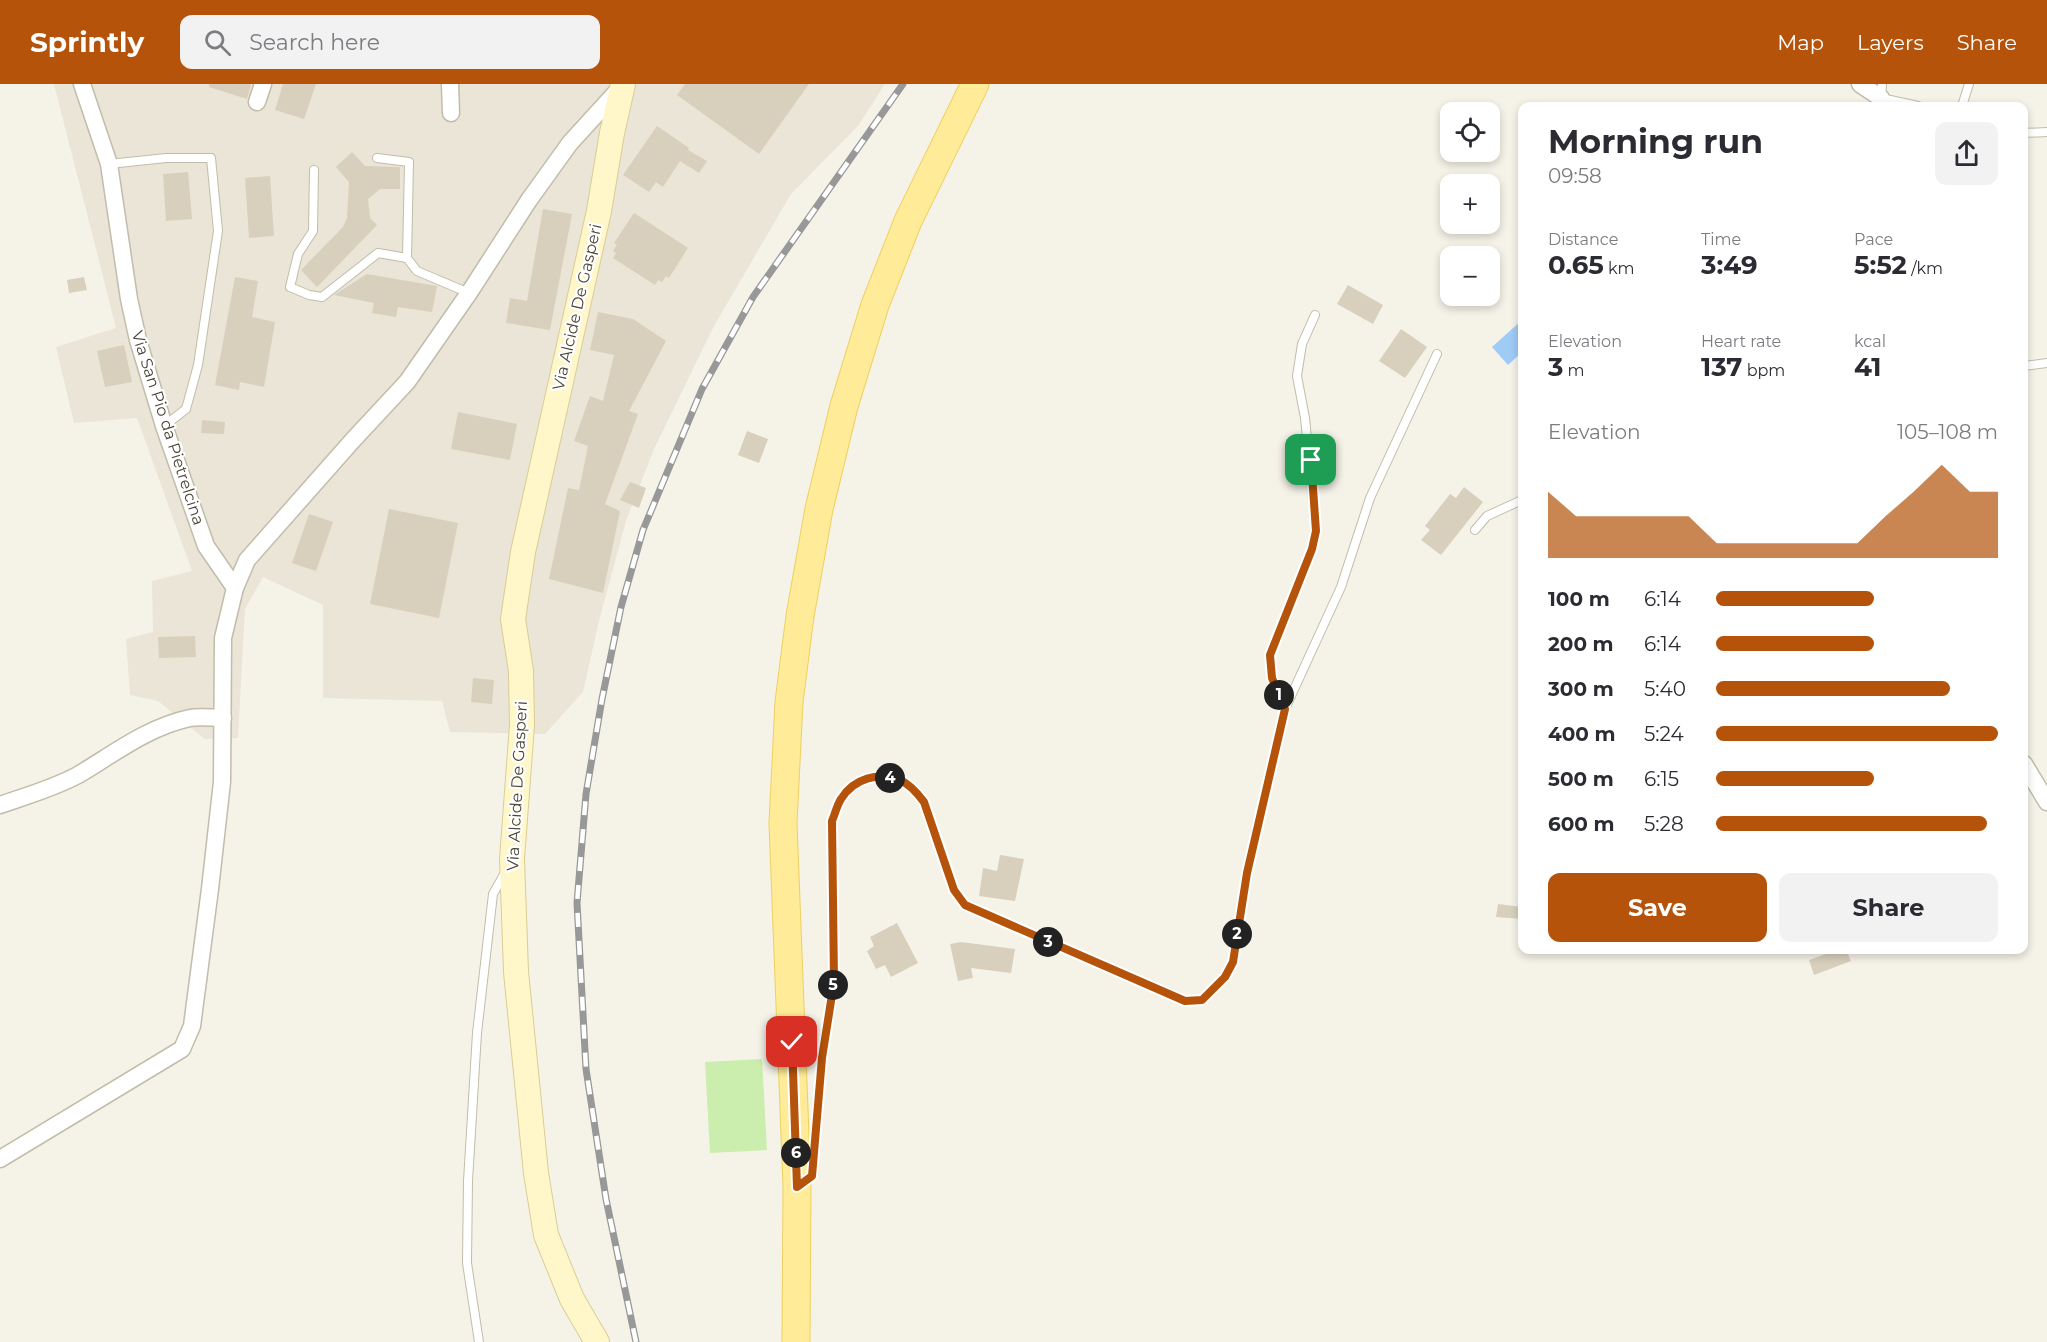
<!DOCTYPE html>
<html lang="en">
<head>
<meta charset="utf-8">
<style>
	:root { --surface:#fff; --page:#f2f2f3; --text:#2b2b33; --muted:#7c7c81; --accent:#b45309 }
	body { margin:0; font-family:Montserrat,sans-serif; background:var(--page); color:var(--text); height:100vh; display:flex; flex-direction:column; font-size:22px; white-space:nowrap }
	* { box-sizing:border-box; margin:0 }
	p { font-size:20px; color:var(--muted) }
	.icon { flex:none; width:33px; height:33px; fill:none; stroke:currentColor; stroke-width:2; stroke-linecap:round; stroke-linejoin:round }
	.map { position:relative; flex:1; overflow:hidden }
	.details { position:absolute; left:1518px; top:18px; width:510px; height:852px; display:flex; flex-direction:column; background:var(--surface); border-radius:12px; box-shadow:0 3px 9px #0003 }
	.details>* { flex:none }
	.fabs { position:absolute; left:1440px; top:18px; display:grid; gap:12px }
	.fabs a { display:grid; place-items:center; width:60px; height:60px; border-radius:12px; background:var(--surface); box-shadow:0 3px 9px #0003; font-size:30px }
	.pin { position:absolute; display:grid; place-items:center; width:51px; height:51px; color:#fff; margin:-26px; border-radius:12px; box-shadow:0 3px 9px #0006 }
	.km { position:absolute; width:30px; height:30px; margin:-15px; border-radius:50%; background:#222; color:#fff; font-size:16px; line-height:30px; text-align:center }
	.round { display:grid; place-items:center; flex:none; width:63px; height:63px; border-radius:12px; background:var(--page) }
	.overview { display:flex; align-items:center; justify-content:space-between; height:102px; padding:0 30px }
	h1 { font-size:33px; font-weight:700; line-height:45px }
	.stats { display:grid; grid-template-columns:repeat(3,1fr); gap:9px; height:102px; padding:6px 30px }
	.stats div { display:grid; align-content:center }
	.stats b { font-size:26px; font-weight:700 }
	.stats small { font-size:16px; font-weight:400 }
	.stats p { font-size:16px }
	.chart { height:168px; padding:12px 30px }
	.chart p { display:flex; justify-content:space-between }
	.chart svg { width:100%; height:108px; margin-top:6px; fill:var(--accent); opacity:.7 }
	.primary-button { display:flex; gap:12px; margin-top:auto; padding:12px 30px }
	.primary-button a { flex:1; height:69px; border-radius:12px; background:var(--accent); color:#fff; font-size:24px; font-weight:700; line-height:69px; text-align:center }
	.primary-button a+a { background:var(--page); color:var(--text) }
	ul { padding:0 30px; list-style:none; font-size:20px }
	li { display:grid; grid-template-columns:96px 72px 1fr; align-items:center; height:45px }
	li i { height:15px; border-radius:8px; background:var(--accent) }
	header { display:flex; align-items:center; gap:36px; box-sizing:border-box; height:84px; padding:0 30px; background:var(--accent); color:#fff }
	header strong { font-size:28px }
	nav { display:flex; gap:33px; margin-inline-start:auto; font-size:21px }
	.search { width:420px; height:54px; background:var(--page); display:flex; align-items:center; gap:15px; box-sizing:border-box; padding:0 21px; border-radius:12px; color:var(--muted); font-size:22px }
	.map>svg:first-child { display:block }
	.residential { fill:#eae5d6 }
	.green { fill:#cbedae }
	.water { fill:#a0cbf6 }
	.building { fill:#d8d0bd }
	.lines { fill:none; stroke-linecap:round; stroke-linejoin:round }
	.lane-casing { stroke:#c2bcaa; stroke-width:10 }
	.street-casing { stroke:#c2bcaa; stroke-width:19 }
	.secondary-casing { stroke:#d9cd94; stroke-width:26 }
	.primary-casing { stroke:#eed05e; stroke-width:29 }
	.lane { stroke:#fff; stroke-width:8 }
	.street { stroke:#fff; stroke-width:16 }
	.secondary { stroke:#fff7c9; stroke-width:24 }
	.primary { stroke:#ffeb98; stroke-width:27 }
	.rail-casing { stroke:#989898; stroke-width:7 }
	.rail { stroke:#fff; stroke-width:4.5; stroke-dasharray:14; stroke-linecap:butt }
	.route-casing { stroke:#fff; stroke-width:12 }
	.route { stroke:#b45309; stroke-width:8 }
	.labels { text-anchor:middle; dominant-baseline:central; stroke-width:4.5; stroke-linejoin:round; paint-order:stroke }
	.street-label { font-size:16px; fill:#4a4436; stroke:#fff }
</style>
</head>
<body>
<header>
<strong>Sprintly</strong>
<div class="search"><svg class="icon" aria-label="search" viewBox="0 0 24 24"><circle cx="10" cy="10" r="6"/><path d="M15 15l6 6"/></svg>Search here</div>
<nav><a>Map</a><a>Layers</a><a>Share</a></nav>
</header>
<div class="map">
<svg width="2047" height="1258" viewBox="0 0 2047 1258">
	<rect width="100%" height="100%" fill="#f5f3e8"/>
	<path class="residential" d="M 54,0 L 885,0 L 858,42 L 791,110 L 714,242 L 654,365 L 626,437 L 599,537 L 583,608 L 545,650 L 450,648 L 442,617 L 323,614 L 323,521 L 263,493 L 245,525 L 238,654 L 205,655 L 158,617 L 130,611 L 126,555 L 153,548 L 152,497 L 192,487 L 137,334 L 74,339 L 56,263 L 116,244 Z"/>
	<path class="green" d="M 762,975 L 767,1066 L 710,1069 L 705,978 Z"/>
	<path class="water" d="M 1522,236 L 1522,268 L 1508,281 L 1492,263 Z"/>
	<g class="building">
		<path d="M 209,0 L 251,0 L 247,15 L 209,3 Z"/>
		<path d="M 283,0 L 316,0 L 304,35 L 275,26 Z"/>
		<path d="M 685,0 L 809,0 L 759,70 L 677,11 Z"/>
		<path d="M 657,42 L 689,64 L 688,66 L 707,77 L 699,89 L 680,77 L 663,103 L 656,98 L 649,108 L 623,91 Z"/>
		<path d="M 352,68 L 365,82 L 400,83 L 400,105 L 380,105 L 368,115 L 370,134 L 377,141 L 317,203 L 301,186 L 343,143 L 347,134 L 349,98 L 336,83 Z"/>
		<path d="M 188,88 L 192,135 L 166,137 L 163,90 Z"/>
		<path d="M 270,92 L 274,152 L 249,154 L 245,94 Z"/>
		<path d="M 543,125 L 572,130 L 550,246 L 506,239 L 510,214 L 527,217 Z"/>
		<path d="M 634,129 L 688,164 L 669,194 L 666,192 L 662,198 L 658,196 L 655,201 L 613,174 L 616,169 L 613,167 L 617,161 L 614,159 Z"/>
		<path d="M 367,190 L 437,202 L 432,228 L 398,223 L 396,233 L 372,229 L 374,219 L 334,211 Z"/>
		<path d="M 84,193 L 87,206 L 69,209 L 67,196 Z"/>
		<path d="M 235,193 L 258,197 L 252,233 L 275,238 L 264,303 L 240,298 L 239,306 L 215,301 Z"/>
		<path d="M 1348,201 L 1383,221 L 1373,240 L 1337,220 Z"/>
		<path d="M 598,228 L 633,235 L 666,257 L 629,327 L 638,330 L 605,420 L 620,427 L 603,509 L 549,495 L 568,404 L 579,406 L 588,362 L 574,357 L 590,312 L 603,317 L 614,271 L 590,266 Z"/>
		<path d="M 1401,245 L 1427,263 L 1405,294 L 1379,277 Z"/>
		<path d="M 124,261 L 132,298 L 105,303 L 97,267 Z"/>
		<path d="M 458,328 L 517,340 L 510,376 L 451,365 Z"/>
		<path d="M 202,336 L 225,338 L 224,350 L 201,349 Z"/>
		<path d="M 747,347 L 768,355 L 759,379 L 738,371 Z"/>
		<path d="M 630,398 L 646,404 L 639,424 L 620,416 Z"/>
		<path d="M 1464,403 L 1483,418 L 1441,471 L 1421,456 L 1430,446 L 1425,442 L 1450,410 L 1456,414 Z"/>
		<path d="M 389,425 L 458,439 L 439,534 L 370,520 Z"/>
		<path d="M 309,430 L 333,438 L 316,487 L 292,479 Z"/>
		<path d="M 195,552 L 196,573 L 159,574 L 158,553 Z"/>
		<path d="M 473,594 L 494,596 L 492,620 L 471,618 Z"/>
		<path d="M 1000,771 L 1024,775 L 1015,817 L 979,812 L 983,784 L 997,787 Z"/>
		<path d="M 1498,820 L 1522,823 L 1522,835 L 1496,833 Z"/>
		<path d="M 897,839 L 918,879 L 891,893 L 885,881 L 876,885 L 867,867 L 874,862 L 870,853 Z"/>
		<path d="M 961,858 L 1015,865 L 1011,889 L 971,884 L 973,894 L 958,897 L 950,860 Z"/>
		<path d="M 1837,866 L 1846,866 L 1851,877 L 1814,891 L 1809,876 Z"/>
	</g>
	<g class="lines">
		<defs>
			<g id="lane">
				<path d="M 1882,0 L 1881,14 L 1918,22"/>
				<path d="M 1962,22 L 1969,0"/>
				<path d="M 2024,49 L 2047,48"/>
				<path d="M 377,74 L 409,78 L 407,174 L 417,187 L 469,209"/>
				<path d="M 109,80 L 166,74 L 211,74 L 218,147 L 198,281 L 186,325 L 164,342"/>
				<path d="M 314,86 L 313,147 L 298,170 L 290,203 L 309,211 L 322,213 L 378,169 L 407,174"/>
				<path d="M 2024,282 L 2047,279"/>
				<path d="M 1475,446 L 1487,432 L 1522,416"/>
				<path d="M 1285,625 L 1272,594 L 1270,571 L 1312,465 L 1316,447 L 1305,334 L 1297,292 L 1302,260 L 1315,231"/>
				<path d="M 803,1099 L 812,1092 L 822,974 L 834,898 L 832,737 C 835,730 837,721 841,715 C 854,694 878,688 900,696 C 910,700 918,710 924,719 L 954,806 L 965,821 L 1185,917 L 1202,916 L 1225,893 L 1233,877 L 1247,789 L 1285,625 L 1341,503 L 1370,414 L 1437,270"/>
				<path d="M 479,1258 L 467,1179 L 468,1097 L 477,949 L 493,810 L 506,787"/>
			</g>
			<g id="street">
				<path d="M 82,0 L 109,80 L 129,215 L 138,256 L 164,342 L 206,462 L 235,504"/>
				<path d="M 450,0 L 451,29"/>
				<path d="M 1860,0 L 1881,14 L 1883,22"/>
				<path d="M 257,18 L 263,0"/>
				<path d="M 2024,680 L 2047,718"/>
				<path d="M 0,721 C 26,712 54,704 78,691 C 115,669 148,643 190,634 C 200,632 212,634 223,634"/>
				<path d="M 0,1075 L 182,965 L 192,942 L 210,805 L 222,698 L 223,554 L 235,504 L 247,476 L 353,356 L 407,298 L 469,209 L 529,116 L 570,59 L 621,3"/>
			</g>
			<path id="secondary" d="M 597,1258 L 572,1215 L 546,1151 L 536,1089 L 516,888 L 512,775 L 522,641 L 521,587 L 513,535 L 523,468 L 599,127 L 612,49 L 623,0"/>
			<path id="primary" d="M 796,1258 L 797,1103 L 783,739 L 789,618 L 800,532 L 819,425 L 844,322 L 875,221 L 908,137 L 975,0"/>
		</defs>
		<use href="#lane" class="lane-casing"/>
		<use href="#street" class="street-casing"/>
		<use href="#secondary" class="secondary-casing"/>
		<use href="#primary" class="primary-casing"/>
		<use href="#lane" class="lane"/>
		<use href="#street" class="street"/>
		<use href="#secondary" class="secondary"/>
		<use href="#primary" class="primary"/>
		<defs>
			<path id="rail" d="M 636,1258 L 606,1115 L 586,985 L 577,819 L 586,710 L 602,615 L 621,523 L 643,446 L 702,305 L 753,213 L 903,0"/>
		</defs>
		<use href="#rail" class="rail-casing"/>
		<use href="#rail" class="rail"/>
	</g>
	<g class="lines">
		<defs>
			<path id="route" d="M 792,958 L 797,1103 L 812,1092 L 822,974 L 834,898 L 832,737 C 835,730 837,721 841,715 C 854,694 878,688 900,696 C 910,700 918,710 924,718 L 954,806 L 965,821 L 1185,917 L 1202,916 L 1225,893 L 1233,878 L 1247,789 L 1285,625 L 1272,594 L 1270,571 L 1312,465 L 1316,447 L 1311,376"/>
		</defs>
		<use href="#route" class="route-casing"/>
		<use href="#route" class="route"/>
	</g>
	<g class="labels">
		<g class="street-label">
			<text transform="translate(577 223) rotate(-77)">Via Alcide De Gasperi</text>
			<text transform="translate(168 344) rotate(72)">Via San Pio da Pietrelcina</text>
			<text transform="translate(517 702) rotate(-87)">Via Alcide De Gasperi</text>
		</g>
	</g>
</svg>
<div class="fabs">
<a><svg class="icon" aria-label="locate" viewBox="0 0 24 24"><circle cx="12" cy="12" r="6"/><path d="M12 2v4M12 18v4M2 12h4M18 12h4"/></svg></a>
<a>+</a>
<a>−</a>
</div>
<div class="pin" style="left:1311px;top:376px;background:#1e9e55"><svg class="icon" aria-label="arrive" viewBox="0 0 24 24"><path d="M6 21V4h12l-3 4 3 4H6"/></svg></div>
<div class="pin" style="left:792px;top:958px;background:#d93025"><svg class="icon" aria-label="check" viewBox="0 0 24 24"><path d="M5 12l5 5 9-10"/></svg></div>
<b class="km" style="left:1279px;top:611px">1</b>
<b class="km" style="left:1237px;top:850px">2</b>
<b class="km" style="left:1048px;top:858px">3</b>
<b class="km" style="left:890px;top:694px">4</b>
<b class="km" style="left:833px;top:901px">5</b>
<b class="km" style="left:796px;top:1069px">6</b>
<section class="details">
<div class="overview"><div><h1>Morning run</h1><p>09:58</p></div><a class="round"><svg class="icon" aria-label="share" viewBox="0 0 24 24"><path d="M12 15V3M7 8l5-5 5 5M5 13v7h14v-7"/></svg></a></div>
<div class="stats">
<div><p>Distance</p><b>0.65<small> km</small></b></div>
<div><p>Time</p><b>3:49</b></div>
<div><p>Pace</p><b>5:52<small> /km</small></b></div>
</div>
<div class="stats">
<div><p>Elevation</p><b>3<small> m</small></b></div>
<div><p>Heart rate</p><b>137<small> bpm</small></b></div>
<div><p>kcal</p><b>41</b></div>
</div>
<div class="chart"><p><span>Elevation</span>105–108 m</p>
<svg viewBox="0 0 160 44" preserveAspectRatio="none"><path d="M0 44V17L10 27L20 27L30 27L40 27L50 27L60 38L70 38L80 38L90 38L100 38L110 38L120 27L130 17L140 6L150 17L160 17V44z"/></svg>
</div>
<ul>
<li><b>100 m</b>6:14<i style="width:56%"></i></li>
<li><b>200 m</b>6:14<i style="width:56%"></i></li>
<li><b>300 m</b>5:40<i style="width:83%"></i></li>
<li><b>400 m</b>5:24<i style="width:100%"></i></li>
<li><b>500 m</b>6:15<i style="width:56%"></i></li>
<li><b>600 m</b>5:28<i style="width:96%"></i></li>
</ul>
<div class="primary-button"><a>Save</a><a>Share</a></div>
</section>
</div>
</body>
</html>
